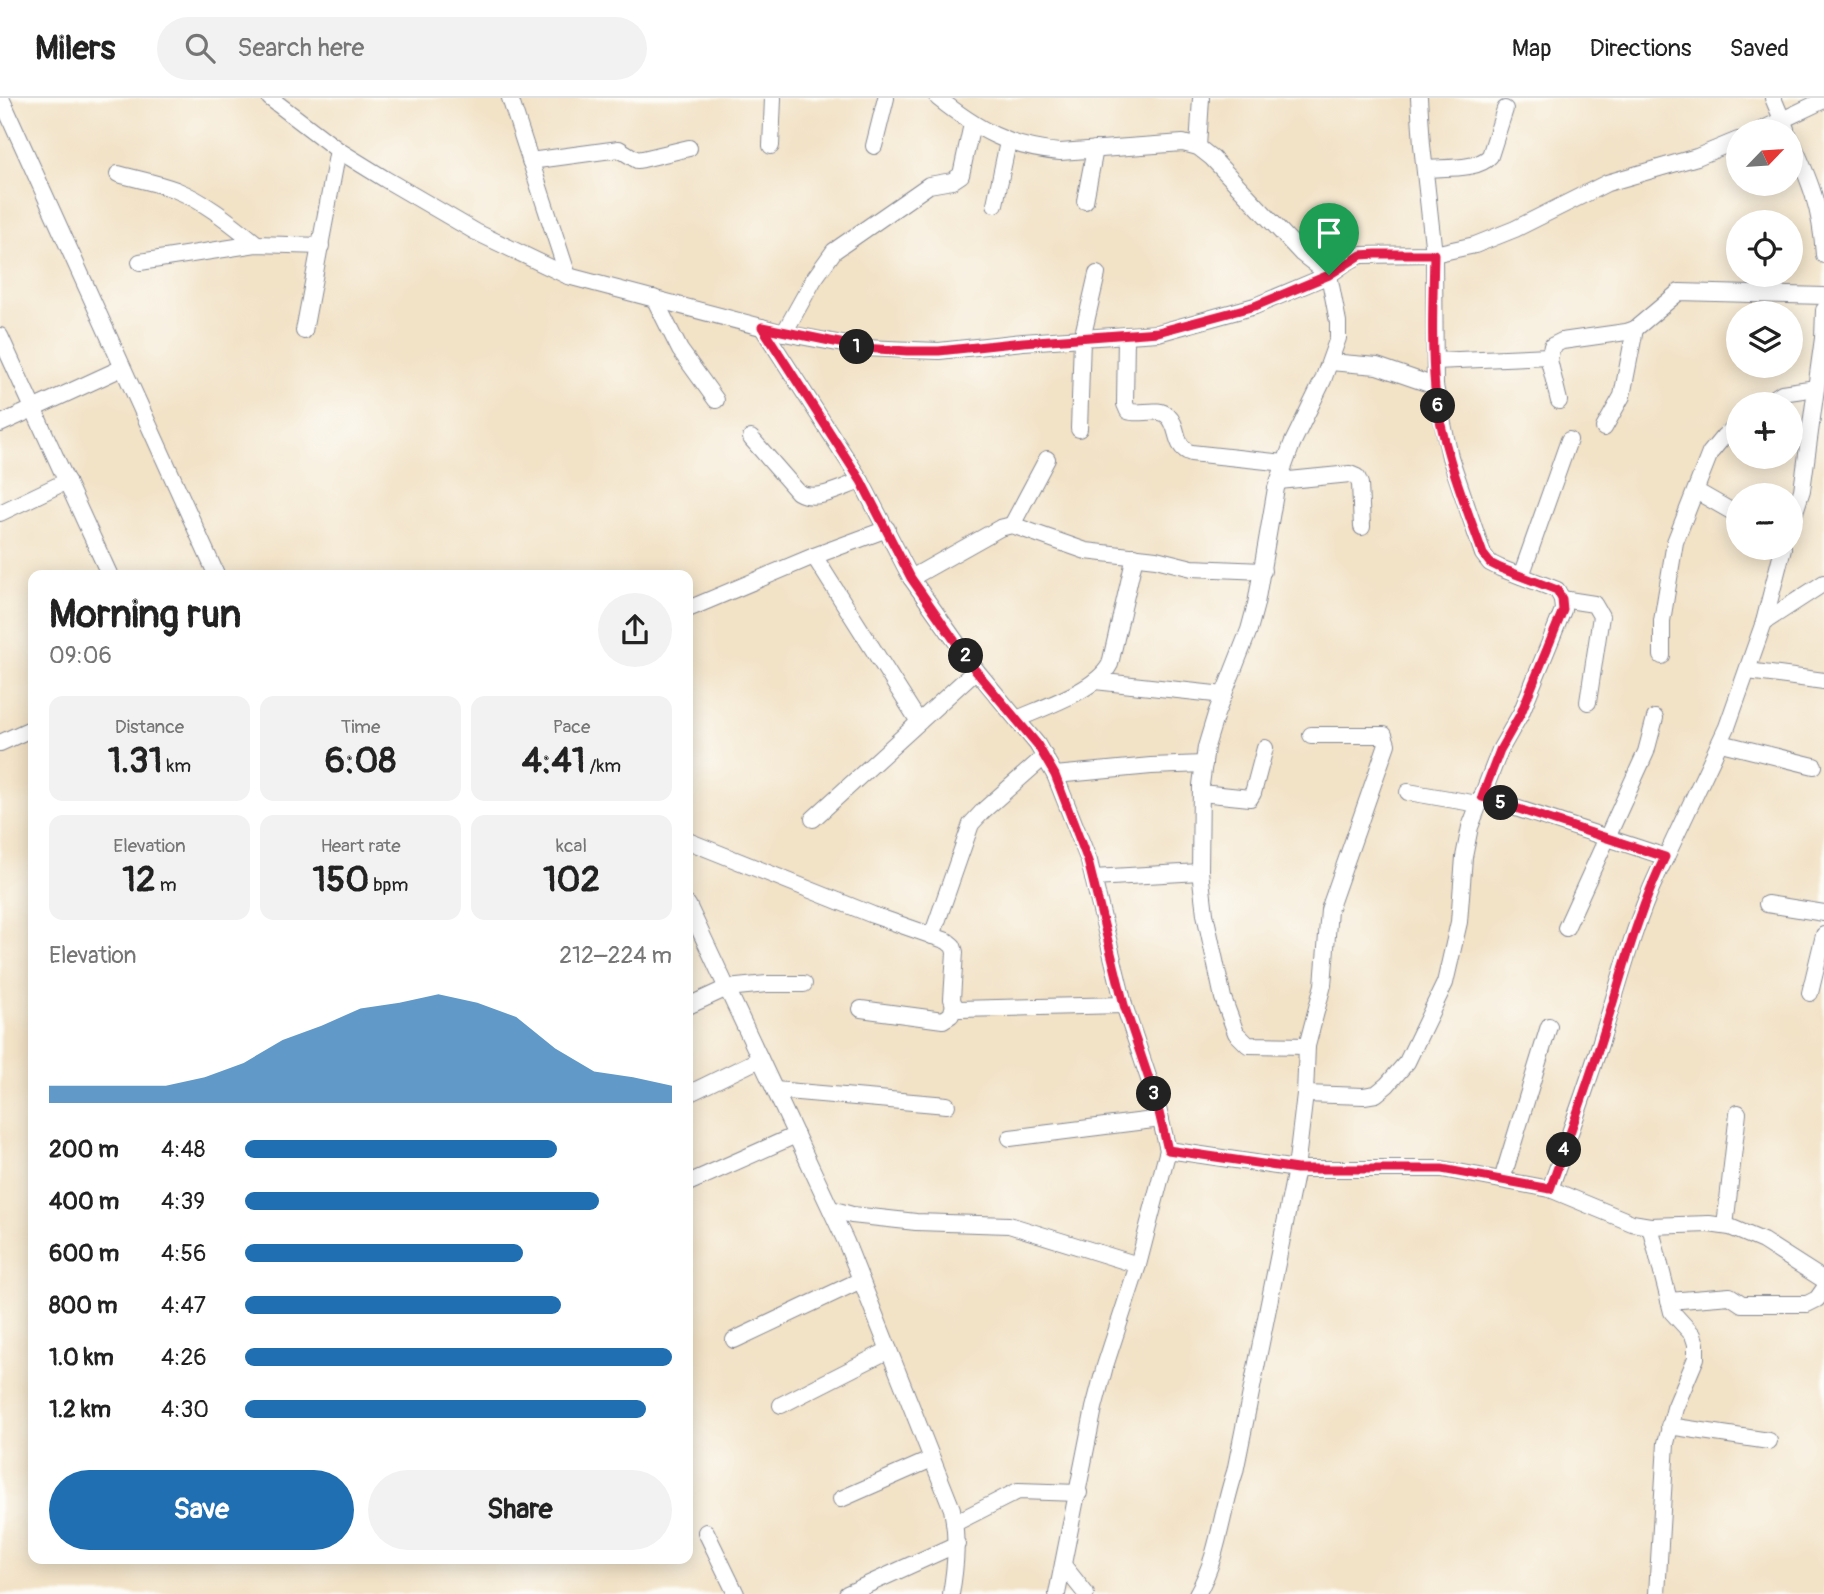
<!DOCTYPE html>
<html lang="en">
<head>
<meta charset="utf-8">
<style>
	:root { --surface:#fff; --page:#f2f2f2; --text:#222; --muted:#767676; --line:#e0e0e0; --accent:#1f6fb2 }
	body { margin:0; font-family:Pangolin,sans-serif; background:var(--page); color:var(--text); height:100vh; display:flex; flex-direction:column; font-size:26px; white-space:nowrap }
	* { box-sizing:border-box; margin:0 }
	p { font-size:23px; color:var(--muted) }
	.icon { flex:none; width:38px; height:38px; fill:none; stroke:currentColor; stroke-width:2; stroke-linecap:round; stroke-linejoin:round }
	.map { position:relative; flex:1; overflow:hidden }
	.sheet { position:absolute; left:28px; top:472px; width:665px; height:994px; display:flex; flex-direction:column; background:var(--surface); border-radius:14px; box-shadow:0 4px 18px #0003 }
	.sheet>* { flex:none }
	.needle { width:46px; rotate:65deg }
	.tools { position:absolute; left:1726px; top:21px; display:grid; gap:14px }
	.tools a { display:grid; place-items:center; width:77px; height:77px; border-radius:50%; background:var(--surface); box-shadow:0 4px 18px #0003; font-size:35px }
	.pin { position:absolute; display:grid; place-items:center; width:60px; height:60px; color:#fff; margin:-72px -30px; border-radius:50% 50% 50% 0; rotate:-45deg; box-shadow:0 0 7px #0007 }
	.pin .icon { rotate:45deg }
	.km { position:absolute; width:35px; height:35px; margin:-18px; border-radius:50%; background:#222; color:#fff; font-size:19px; line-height:35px; text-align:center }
	.round { display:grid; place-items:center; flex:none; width:74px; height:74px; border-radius:37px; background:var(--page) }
	.headline { display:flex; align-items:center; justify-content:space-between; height:119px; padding:0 21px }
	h1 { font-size:38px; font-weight:700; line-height:52px }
	.stats { display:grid; grid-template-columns:repeat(3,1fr); gap:10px; height:119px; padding:7px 21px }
	.stats div { display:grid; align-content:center; border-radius:14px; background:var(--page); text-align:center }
	.stats b { font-size:35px; font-weight:700 }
	.stats small { font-size:19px; font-weight:400 }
	.stats p { font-size:19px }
	.chart { height:196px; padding:14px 21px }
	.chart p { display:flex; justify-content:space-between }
	.chart svg { width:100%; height:126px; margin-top:7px; fill:var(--accent); opacity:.7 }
	.action { display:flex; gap:14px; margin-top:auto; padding:14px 21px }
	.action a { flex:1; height:80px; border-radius:42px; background:var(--accent); color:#fff; font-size:28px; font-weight:700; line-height:80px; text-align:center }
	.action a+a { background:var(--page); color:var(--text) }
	ul { padding:0 21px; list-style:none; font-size:23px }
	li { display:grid; grid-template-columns:112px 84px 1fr; align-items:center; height:52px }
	li i { height:18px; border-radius:9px; background:var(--accent) }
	header { display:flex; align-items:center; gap:42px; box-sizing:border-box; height:98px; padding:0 35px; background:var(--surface); border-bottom:2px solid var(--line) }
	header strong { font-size:33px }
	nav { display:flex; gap:38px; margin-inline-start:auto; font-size:24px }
	.search { width:490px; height:63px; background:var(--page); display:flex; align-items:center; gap:18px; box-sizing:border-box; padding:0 24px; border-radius:38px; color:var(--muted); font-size:26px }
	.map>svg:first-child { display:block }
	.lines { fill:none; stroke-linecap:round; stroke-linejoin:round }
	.minor-casing { stroke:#868892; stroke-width:18 }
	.minor { stroke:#fff; stroke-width:16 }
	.route-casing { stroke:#fff; stroke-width:14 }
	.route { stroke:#e11d48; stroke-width:9 }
</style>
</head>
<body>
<header>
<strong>Milers</strong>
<div class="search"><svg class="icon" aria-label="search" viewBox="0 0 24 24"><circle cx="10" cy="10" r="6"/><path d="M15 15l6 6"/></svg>Search here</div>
<nav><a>Map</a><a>Directions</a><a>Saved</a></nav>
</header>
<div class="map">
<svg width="1824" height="1496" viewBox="0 0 1824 1496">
	<rect width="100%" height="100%" fill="#fdfcf7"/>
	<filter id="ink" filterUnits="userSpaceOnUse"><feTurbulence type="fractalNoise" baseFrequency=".0143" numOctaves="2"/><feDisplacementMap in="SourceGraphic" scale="14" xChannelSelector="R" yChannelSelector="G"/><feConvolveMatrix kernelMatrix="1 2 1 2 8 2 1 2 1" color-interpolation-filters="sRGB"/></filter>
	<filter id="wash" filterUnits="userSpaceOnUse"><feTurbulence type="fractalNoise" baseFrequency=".00686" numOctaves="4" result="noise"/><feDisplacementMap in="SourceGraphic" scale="28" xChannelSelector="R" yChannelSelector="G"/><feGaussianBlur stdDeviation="1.57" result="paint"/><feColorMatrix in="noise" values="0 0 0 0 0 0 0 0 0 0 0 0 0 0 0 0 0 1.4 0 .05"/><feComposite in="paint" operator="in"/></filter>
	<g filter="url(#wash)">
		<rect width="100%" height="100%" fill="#f2e2c6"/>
	</g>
	<g filter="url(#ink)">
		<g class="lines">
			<defs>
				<g id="minor">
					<path d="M 1,0 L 217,478"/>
					<path d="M 270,0 L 338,52 L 385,81 L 476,134 L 568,178 L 784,235 L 864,250 L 939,253 L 1023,244 L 1158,235 L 1255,208 L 1329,177 L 1347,164 L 1361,157 L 1434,156 L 1475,147 L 1515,131 L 1607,85 L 1697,59 L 1738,42"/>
					<path d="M 510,0 L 568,178"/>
					<path d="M 938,0 C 977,31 1009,50 1060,54 L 1183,45 L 1198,49 L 1212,60 L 1302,156 L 1329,177 L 1338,224 L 1338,240 L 1323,282 L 1292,346 L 1276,390 L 1256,506 L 1249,532 L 1216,616 L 1206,649 L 1201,687 L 1200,773 L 1205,816 L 1223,900 L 1236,935 L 1248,947 L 1307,948"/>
					<path d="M 1773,0 L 1786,31"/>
					<path d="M 1759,33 L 1824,2"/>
					<path d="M 1790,40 C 1810,82 1821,110 1824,157"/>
					<path d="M 771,48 L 773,0"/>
					<path d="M 874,48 L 886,0"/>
					<path d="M 1198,49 L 1201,0"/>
					<path d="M 530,63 L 619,51 L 637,62 L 643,61 L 689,50"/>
					<path d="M 1425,71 C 1444,69 1477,73 1490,58 L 1505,11"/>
					<path d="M 118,76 C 137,81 157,85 176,92 C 206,104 232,126 257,146"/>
					<path d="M 1085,103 L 1095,51"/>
					<path d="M 995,106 L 1008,44"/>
					<path d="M 140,164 L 256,146 L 321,148"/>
					<path d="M 654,200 L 680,252 L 716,302"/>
					<path d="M 762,229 L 861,383 L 911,480 L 976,572 L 1037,646 L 1055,677 L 1089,763 L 1124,907 L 1156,1002 L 1168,1052 L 1164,1067 L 1138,1167 L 1105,1268 L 1094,1310 L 1057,1496"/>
					<path d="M 304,233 L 338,52"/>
					<path d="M 784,235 L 814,181 L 834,153 L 929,87 L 952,83 L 961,77 L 972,26"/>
					<path d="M 1126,237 L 1125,306 L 1128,313 C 1140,318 1158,308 1168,318 C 1180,329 1173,349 1191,355 L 1284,365"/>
					<path d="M 0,238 L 110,478"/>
					<path d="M 1435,263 L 1549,258"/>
					<path d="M 1330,264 L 1377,268 L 1435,288"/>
					<path d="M 1559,303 L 1549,262 L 1552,248 L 1562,243 L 1626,234 L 1635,231 L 1679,194 L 1824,198"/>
					<path d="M 1765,306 L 1782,295 L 1816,290"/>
					<path d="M 0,326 L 122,270"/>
					<path d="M 1604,330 L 1622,298 L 1635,231"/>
					<path d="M 1079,331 L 1082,241 L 1097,176"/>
					<path d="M 751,340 L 798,394 C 816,405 842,389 861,383"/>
					<path d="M 1279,383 L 1350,376 L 1357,379 L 1360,386 L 1362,429"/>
					<path d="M 1696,393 L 1738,417"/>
					<path d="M 0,415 L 67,383"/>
					<path d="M 1012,427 L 1047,361"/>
					<path d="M 1790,429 L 1802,392 L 1823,240 L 1824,212"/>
					<path d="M 814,458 L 919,624"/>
					<path d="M 1521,478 L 1569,342"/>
					<path d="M 911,480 L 1000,430 L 1012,427 L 1086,453 L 1156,461 L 1192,470 L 1263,473"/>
					<path d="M 1562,501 L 1594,506 L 1601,518 L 1588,604"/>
					<path d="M 688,511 L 814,458 L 887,431"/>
					<path d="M 1764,524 L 1824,485"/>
					<path d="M 1662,558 L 1662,523 L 1675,444 L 1710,355 L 1724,338 L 1738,328"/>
					<path d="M 1748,573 L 1824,583"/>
					<path d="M 1095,583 L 1224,597"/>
					<path d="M 1017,621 C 1044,609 1097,592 1110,566 L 1135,458"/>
					<path d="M 0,645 L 33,630"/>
					<path d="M 1721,645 L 1814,668"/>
					<path d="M 1055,677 L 1151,668 L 1204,666"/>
					<path d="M 1408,694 L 1478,706"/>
					<path d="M 1201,695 L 1250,700 L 1253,695 L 1265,650"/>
					<path d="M 1482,699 L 1666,759 C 1638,812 1623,872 1605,930 C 1589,984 1569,1037 1550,1091"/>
					<path d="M 813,721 L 976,572"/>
					<path d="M 688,743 L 873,817 L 947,843 L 953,848 L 955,854 L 952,901 L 954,907 L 959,911 L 1124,907"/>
					<path d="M 1666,759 L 1727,629 L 1764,524 L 1783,450"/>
					<path d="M 1093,780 L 1200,774"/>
					<path d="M 1767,806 L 1824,815"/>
					<path d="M 688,807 L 846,1144 L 952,1411 C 958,1441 956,1466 951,1496"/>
					<path d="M 1566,830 L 1646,654 L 1655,620"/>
					<path d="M 932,838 L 971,726 L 984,712 L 1045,658"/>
					<path d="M 1810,895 L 1824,837"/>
					<path d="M 688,908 L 727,890 L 767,886 L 804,886"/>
					<path d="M 861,911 L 943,922 L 951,917 L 954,907"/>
					<path d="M 775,992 L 947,1007"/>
					<path d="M 688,996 L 760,961"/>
					<path d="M 1305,996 L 1364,998 L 1376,996 L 1387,987 L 1407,964 L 1445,885 L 1459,824 L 1464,759 L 1470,729 L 1500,652 L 1521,615 L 1563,512 L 1562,501 L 1557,492 L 1500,470 L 1490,465 L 1483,456 L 1450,359 L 1435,288 L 1434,156 L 1422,47 L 1419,0"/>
					<path d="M 1010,1040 L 1161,1021"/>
					<path d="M 1168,1052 L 1296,1071 L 1442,1071 L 1550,1091 L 1632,1125 L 1650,1128 L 1709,1126 L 1730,1129 L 1763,1143 L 1824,1182"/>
					<path d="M 1502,1082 L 1549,928"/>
					<path d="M 688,1085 L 796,1037"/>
					<path d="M 831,1111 L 852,1117 L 916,1124 L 1009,1127 L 1138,1167"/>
					<path d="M 1650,1128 L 1672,1214 L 1693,1237 L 1696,1246 L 1696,1260 L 1675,1310 L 1666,1345 L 1657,1496"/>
					<path d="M 1725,1128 L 1738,1015"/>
					<path d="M 1669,1203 L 1730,1198 L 1742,1206 L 1807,1206 L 1817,1201 L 1824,1191"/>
					<path d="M 734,1242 L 861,1182"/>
					<path d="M 781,1307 L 889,1252"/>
					<path d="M 1669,1328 L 1769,1343"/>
					<path d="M 841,1401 L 932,1361"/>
					<path d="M 955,1425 L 1018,1393 L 1079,1395"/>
					<path d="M 706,1434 L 736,1496"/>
					<path d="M 1063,1467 L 1086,1496"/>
					<path d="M 847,1496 L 957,1446"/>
					<path d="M 1197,1496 C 1219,1458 1221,1415 1235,1374 L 1296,1071 L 1305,996 L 1307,948 L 1323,887 L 1329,812 L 1387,646 L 1384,637 L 1311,637"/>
				</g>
			</defs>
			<use href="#minor" class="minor-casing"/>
			<use href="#minor" class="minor"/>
		</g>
	</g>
	<g class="lines" filter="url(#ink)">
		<defs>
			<path id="route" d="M 1376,156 L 1434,156 C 1433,200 1431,246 1435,291 C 1441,347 1464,403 1483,456 L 1490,465 L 1500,470 L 1557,492 L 1562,501 L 1563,512 L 1521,615 L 1500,652 L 1482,699 L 1665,759 C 1639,811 1624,869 1607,924 C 1590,981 1570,1036 1550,1091 L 1442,1071 L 1297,1071 L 1168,1052 L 1156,1002 L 1124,907 L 1088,763 L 1055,677 L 1037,646 L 975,572 L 911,480 L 861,383 L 762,229 L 864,250 L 907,253 L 939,253 L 1023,244 L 1158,234 L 1255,208 L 1329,177 L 1361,157 Z"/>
		</defs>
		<use href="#route" class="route-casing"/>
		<use href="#route" class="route"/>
	</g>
</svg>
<div class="tools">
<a><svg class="needle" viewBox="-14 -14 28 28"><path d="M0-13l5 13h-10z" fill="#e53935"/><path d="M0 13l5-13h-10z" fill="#767676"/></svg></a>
<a><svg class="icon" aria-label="locate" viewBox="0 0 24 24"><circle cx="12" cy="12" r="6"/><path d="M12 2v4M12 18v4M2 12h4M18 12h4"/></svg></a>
<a><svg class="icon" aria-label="layers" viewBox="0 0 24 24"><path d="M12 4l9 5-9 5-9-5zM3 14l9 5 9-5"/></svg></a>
<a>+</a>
<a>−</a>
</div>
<div class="pin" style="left:1329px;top:177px;background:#1e9e55"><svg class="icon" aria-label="arrive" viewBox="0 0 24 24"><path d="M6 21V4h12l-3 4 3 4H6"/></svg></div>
<b class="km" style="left:857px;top:249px">1</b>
<b class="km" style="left:966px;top:558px">2</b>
<b class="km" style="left:1154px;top:996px">3</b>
<b class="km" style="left:1564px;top:1052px">4</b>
<b class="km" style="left:1501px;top:705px">5</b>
<b class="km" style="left:1438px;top:308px">6</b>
<section class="sheet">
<div class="headline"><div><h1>Morning run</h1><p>09:06</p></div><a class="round"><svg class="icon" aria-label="share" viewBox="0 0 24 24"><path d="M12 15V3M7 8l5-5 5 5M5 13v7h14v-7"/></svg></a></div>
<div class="stats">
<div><p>Distance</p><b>1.31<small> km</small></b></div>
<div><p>Time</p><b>6:08</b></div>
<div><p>Pace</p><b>4:41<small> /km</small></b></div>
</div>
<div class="stats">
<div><p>Elevation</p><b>12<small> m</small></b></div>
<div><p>Heart rate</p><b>150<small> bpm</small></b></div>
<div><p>kcal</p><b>102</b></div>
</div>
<div class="chart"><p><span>Elevation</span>212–224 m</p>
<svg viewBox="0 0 160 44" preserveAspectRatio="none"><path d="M0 44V38L10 38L20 38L30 38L40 35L50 30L60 22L70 17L80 11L90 9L100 6L110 9L120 14L130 25L140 33L150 35L160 38V44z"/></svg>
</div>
<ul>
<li><b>200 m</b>4:48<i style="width:73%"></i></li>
<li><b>400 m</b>4:39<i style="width:83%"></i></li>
<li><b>600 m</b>4:56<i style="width:65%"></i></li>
<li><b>800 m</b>4:47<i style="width:74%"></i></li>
<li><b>1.0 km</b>4:26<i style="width:100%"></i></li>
<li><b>1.2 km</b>4:30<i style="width:94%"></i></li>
</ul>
<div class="action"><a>Save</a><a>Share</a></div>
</section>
</div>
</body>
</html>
